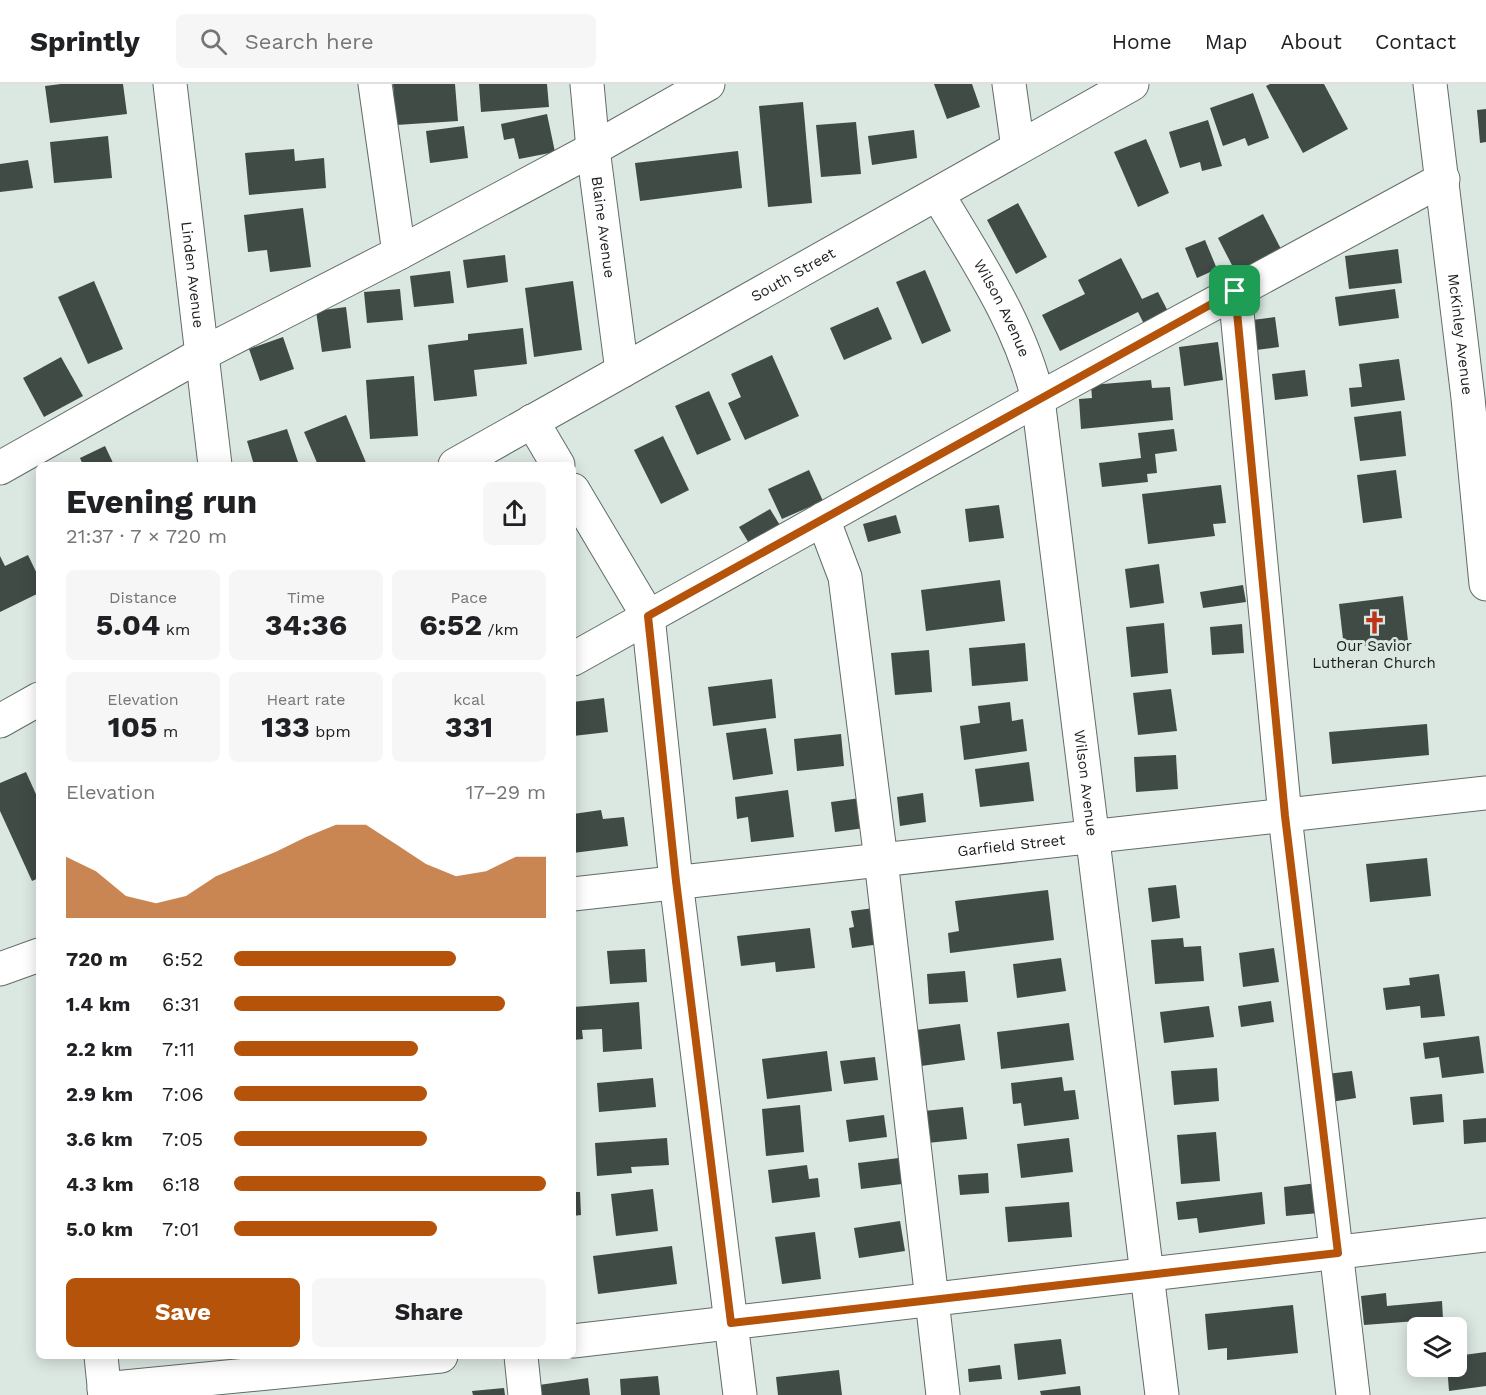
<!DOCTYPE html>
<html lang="en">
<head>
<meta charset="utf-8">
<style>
	:root { --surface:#fff; --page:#f6f6f6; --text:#202124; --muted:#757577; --line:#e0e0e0; --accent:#b45309 }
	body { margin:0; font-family:"Work Sans",sans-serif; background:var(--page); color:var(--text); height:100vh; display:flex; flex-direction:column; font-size:22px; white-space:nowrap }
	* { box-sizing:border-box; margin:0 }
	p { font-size:20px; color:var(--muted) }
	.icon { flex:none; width:33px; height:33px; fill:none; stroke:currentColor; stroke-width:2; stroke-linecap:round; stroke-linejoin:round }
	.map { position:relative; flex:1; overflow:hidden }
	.sheet { position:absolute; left:36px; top:378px; width:540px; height:897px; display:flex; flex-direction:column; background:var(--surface); border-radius:9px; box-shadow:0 3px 15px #0003 }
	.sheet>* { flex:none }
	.controls { position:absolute; left:1407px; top:1233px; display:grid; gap:12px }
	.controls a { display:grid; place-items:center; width:60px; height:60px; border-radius:9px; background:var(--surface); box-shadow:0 3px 15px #0003; font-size:30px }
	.pin { position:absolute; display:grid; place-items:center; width:51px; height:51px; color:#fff; margin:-26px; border-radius:12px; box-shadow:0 3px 9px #0006 }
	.round { display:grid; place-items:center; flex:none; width:63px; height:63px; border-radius:9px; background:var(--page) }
	.summary { display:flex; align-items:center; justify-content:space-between; height:102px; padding:0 30px }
	h1 { font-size:33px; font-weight:700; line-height:45px }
	.figures { display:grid; grid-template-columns:repeat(3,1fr); gap:9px; height:102px; padding:6px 30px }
	.figures div { display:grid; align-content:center; border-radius:9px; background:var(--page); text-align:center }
	.figures b { font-size:30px; font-weight:700 }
	.figures small { font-size:16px; font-weight:400 }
	.figures p { font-size:16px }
	.chart { height:168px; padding:12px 30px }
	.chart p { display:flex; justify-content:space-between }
	.chart svg { width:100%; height:108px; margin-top:6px; fill:var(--accent); opacity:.7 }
	.button { display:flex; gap:12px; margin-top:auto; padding:12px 30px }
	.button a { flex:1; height:69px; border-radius:9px; background:var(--accent); color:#fff; font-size:24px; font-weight:700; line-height:69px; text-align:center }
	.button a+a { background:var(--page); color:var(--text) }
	ul { padding:0 30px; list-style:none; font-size:20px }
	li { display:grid; grid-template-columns:96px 72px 1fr; align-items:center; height:45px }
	li i { height:15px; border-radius:8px; background:var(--accent) }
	header { display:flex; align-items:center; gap:36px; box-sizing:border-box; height:84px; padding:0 30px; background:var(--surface); border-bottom:2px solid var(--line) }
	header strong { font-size:28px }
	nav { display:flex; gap:33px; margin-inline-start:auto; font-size:21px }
	.search { width:420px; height:54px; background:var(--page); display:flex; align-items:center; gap:15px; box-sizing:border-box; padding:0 21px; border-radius:9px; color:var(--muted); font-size:22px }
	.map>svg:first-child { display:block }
	.building { fill:#414b46 }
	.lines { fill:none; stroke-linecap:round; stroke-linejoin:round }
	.minor-casing { stroke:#616c66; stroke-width:35 }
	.minor { stroke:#fff; stroke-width:33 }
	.route-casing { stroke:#fff; stroke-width:12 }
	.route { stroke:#b45309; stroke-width:8 }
	.labels { text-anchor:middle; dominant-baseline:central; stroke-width:6; stroke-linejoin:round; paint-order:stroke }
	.street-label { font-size:15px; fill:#1a1e1c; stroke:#dbe7e1 }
	.poi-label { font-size:15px; fill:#1a1e1c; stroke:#dbe7e1 }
</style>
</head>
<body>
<header>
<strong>Sprintly</strong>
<div class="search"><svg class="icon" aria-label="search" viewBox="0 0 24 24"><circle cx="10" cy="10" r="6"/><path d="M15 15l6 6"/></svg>Search here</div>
<nav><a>Home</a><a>Map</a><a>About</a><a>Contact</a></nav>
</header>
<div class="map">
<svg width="1486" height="1311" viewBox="0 0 1486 1311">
	<rect width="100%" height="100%" fill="#dbe7e1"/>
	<g class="building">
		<path d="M 61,0 L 123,0 L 127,30 L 50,39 L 45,2 Z"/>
		<path d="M 393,0 L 455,0 L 458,37 L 396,41 Z"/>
		<path d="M 479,0 L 547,0 L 549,23 L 481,28 Z"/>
		<path d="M 934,0 L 972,0 L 980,23 L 947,35 Z"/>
		<path d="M 1270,0 L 1324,0 L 1348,45 L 1303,69 L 1266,2 Z"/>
		<path d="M 1253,9 L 1269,54 L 1248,62 L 1245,54 L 1223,62 L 1210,24 Z"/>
		<path d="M 803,18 L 812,119 L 768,123 L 759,22 Z"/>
		<path d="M 1486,25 L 1486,58 L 1480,59 L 1477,26 Z"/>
		<path d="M 547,30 L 555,68 L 519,75 L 514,54 L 504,56 L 501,40 Z"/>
		<path d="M 1208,36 L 1222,82 L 1202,87 L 1200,78 L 1180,84 L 1169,48 Z"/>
		<path d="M 856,38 L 861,90 L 821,93 L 816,41 Z"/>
		<path d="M 464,42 L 468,74 L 430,79 L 426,47 Z"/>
		<path d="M 914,46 L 917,74 L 872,81 L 868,52 Z"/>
		<path d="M 108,52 L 112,94 L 54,99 L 50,58 Z"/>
		<path d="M 1146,55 L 1169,109 L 1138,123 L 1114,68 Z"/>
		<path d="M 294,65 L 295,77 L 324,74 L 326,104 L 249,111 L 245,69 Z"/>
		<path d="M 738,67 L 742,104 L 640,117 L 635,79 Z"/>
		<path d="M 28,76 L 33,104 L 0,108 L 0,80 Z"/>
		<path d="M 1018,119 L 1047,173 L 1016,190 L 987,136 Z"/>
		<path d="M 303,124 L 311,183 L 270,188 L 267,166 L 248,168 L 244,131 Z"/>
		<path d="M 1263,130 L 1282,167 L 1236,189 L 1218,154 Z"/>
		<path d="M 1205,156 L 1217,185 L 1197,194 L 1185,164 Z"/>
		<path d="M 1398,165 L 1402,199 L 1349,205 L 1345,172 Z"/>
		<path d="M 505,171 L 508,198 L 467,204 L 463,176 Z"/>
		<path d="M 1121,174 L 1142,215 L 1158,208 L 1174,239 L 1149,250 L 1138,228 L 1060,267 L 1042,231 L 1085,210 L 1078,196 Z"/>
		<path d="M 925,186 L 951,247 L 922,260 L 896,198 Z"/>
		<path d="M 450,187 L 454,219 L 414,223 L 410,192 Z"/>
		<path d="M 94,197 L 123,265 L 88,280 L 58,213 Z"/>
		<path d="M 573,197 L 582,266 L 534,273 L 525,204 Z"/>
		<path d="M 400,205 L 403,236 L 367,239 L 364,208 Z"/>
		<path d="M 1395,205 L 1399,234 L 1339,242 L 1335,213 Z"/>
		<path d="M 346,223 L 351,264 L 322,268 L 316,227 Z"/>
		<path d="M 878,223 L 892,255 L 844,276 L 830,244 Z"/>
		<path d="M 1275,233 L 1279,263 L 1248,267 L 1244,237 Z"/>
		<path d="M 523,244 L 527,280 L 474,286 L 477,312 L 434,317 L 428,261 L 468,256 L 468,250 Z"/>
		<path d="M 283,253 L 294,285 L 260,297 L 249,265 Z"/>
		<path d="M 1218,258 L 1223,296 L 1184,302 L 1179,263 Z"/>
		<path d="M 772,271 L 799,332 L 745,356 L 728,319 L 741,313 L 731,290 Z"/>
		<path d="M 61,273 L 83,312 L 44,333 L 23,294 Z"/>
		<path d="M 1399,275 L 1405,316 L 1351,323 L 1349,304 L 1362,303 L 1359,280 Z"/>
		<path d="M 1305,286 L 1308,312 L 1275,316 L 1272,290 Z"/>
		<path d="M 414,292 L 418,352 L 370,355 L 366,296 Z"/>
		<path d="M 1151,296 L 1152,304 L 1170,303 L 1173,336 L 1081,345 L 1079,315 L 1092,314 L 1091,301 Z"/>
		<path d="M 709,307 L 731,356 L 697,371 L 675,322 Z"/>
		<path d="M 1401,327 L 1406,372 L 1360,377 L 1354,333 Z"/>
		<path d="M 346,331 L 367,381 L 318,381 L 304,348 Z"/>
		<path d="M 287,345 L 299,381 L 254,381 L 247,357 Z"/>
		<path d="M 1174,345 L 1177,367 L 1155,370 L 1157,389 L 1147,390 L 1148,398 L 1102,403 L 1099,379 L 1141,374 L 1138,349 Z"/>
		<path d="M 663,352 L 689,406 L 661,420 L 634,366 Z"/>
		<path d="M 105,362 L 114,381 L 83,381 L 80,374 Z"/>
		<path d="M 809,386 L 823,417 L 782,435 L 768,405 Z"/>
		<path d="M 1396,386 L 1402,434 L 1363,439 L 1357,391 Z"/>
		<path d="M 1221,401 L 1226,439 L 1213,440 L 1215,452 L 1148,460 L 1142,410 Z"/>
		<path d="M 999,421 L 1004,454 L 969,458 L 965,425 Z"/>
		<path d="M 770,425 L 786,451 L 755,469 L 739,443 Z"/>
		<path d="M 896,431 L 901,449 L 868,458 L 863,440 Z"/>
		<path d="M 28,471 L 39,494 L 39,509 L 0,528 L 0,472 L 5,482 Z"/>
		<path d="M 1159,480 L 1164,519 L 1130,524 L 1125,485 Z"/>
		<path d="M 1000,496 L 1005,537 L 926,547 L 921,506 Z"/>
		<path d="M 1243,501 L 1246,518 L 1203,524 L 1200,508 Z"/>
		<path d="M 1403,512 L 1408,557 L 1344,564 L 1339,520 Z"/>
		<path d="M 1164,539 L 1168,589 L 1131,593 L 1126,543 Z"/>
		<path d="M 1242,540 L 1244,569 L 1212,571 L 1210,543 Z"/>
		<path d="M 1025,559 L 1028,597 L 972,602 L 969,564 Z"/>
		<path d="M 929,566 L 932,608 L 895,611 L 891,569 Z"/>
		<path d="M 772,595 L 776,634 L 713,642 L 708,603 Z"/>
		<path d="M 1171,605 L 1177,647 L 1138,651 L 1133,609 Z"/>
		<path d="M 604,614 L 608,648 L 573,652 L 573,618 Z"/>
		<path d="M 1010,618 L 1012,637 L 1023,635 L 1027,667 L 964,676 L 960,642 L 980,639 L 978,622 Z"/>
		<path d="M 1427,640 L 1429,671 L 1332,680 L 1329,648 Z"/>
		<path d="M 766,644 L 773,690 L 733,696 L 726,649 Z"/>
		<path d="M 841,650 L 844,682 L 797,687 L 794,655 Z"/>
		<path d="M 1176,671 L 1178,705 L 1136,708 L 1134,673 Z"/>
		<path d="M 1029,678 L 1034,717 L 980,723 L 975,685 Z"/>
		<path d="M 26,688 L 39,717 L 39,794 L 32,797 L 0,727 L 0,699 Z"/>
		<path d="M 788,706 L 794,753 L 751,758 L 748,733 L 737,735 L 735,713 Z"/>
		<path d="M 923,709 L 926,738 L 900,742 L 897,713 Z"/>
		<path d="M 868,713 L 872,743 L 835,748 L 831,718 Z"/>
		<path d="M 601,726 L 603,735 L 624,733 L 628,762 L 573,769 L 573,730 Z"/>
		<path d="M 1427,774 L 1431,812 L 1370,818 L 1366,780 Z"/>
		<path d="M 1176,801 L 1180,834 L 1152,838 L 1148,804 Z"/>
		<path d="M 1048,806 L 1054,856 L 950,869 L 948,849 L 959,847 L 955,817 Z"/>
		<path d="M 882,823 L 887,859 L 852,864 L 849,844 L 854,843 L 851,827 Z"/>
		<path d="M 810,844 L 815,884 L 776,888 L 775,878 L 741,882 L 737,852 Z"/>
		<path d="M 1183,854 L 1184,863 L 1201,862 L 1204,897 L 1155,900 L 1151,856 Z"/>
		<path d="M 1274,864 L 1279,898 L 1243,903 L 1239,869 Z"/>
		<path d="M 645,865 L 647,898 L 610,900 L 607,867 Z"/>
		<path d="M 1061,874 L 1066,907 L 1017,914 L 1013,880 Z"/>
		<path d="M 965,887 L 968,918 L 929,920 L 927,890 Z"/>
		<path d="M 1439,890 L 1445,932 L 1421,934 L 1420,922 L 1386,926 L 1383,904 L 1410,901 L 1409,894 Z"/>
		<path d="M 1271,917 L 1274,938 L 1241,943 L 1238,922 Z"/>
		<path d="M 639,918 L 642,965 L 603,968 L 602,945 L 582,946 L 583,955 L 573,956 L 573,923 Z"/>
		<path d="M 1209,922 L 1214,953 L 1164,959 L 1160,928 Z"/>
		<path d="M 1069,939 L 1074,976 L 1001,985 L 997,948 Z"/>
		<path d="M 960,940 L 965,976 L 921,982 L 916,946 Z"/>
		<path d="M 1479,952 L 1484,989 L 1442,994 L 1439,973 L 1425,975 L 1423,959 Z"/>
		<path d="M 827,967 L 832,1007 L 767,1015 L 762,975 Z"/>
		<path d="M 875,973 L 878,996 L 844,1000 L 840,977 Z"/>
		<path d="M 1217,984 L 1219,1017 L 1174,1021 L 1171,987 Z"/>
		<path d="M 1352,987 L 1356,1014 L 1331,1018 L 1327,990 Z"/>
		<path d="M 1062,993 L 1064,1007 L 1075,1006 L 1079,1035 L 1024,1042 L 1021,1019 L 1013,1020 L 1011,999 Z"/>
		<path d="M 653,994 L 656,1023 L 599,1028 L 597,999 Z"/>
		<path d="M 1442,1010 L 1444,1038 L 1413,1041 L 1410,1013 Z"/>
		<path d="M 800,1021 L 804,1068 L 766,1072 L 762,1025 Z"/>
		<path d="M 963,1023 L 967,1055 L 927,1059 L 924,1027 Z"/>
		<path d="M 884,1031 L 887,1053 L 849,1058 L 846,1036 Z"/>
		<path d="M 1486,1034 L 1486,1058 L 1464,1060 L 1463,1036 Z"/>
		<path d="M 1216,1048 L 1220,1097 L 1181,1100 L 1177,1051 Z"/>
		<path d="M 667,1054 L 669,1081 L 631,1083 L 632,1089 L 597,1092 L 595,1059 Z"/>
		<path d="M 1069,1054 L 1073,1088 L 1021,1094 L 1017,1060 Z"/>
		<path d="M 899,1074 L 902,1100 L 861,1105 L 858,1079 Z"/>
		<path d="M 807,1081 L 809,1095 L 818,1094 L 820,1113 L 772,1119 L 768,1086 Z"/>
		<path d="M 988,1089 L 989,1109 L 960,1111 L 958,1091 Z"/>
		<path d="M 1317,1099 L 1319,1129 L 1286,1132 L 1284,1103 Z"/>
		<path d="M 653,1105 L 658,1147 L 616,1152 L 611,1110 Z"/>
		<path d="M 573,1108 L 580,1108 L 581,1131 L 573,1132 Z"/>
		<path d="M 1262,1108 L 1265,1140 L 1199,1149 L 1197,1134 L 1178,1136 L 1176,1118 Z"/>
		<path d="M 1069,1118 L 1072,1153 L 1008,1158 L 1005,1123 Z"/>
		<path d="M 900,1137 L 905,1167 L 859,1174 L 854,1144 Z"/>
		<path d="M 815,1148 L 821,1195 L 782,1200 L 775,1153 Z"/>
		<path d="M 672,1162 L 677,1200 L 598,1210 L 593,1172 Z"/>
		<path d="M 1386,1209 L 1387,1222 L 1442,1217 L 1443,1235 L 1364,1241 L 1361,1212 Z"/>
		<path d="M 1293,1221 L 1298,1269 L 1227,1276 L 1227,1264 L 1208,1266 L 1205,1230 Z"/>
		<path d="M 1061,1255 L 1066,1290 L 1018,1296 L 1014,1260 Z"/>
		<path d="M 1486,1268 L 1486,1302 L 1449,1307 L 1447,1282 L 1456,1282 L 1456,1272 Z"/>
		<path d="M 1000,1281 L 1002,1295 L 969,1298 L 968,1285 Z"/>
		<path d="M 839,1286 L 842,1311 L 778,1311 L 776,1293 Z"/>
		<path d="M 658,1292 L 660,1311 L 621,1311 L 620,1295 Z"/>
		<path d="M 588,1294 L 590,1311 L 541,1311 L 539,1301 Z"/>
		<path d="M 1080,1302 L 1081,1311 L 1041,1311 L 1040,1307 Z"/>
		<path d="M 504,1304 L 505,1311 L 473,1311 L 472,1307 Z"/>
	</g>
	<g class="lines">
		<defs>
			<g id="minor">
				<path id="s1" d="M 170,0 L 215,381"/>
				<path d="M 375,0 L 399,169"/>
				<path id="s2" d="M 587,0 L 593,65 L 622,287"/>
				<path d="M 1009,0 L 1018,64"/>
				<path id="s3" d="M 1430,0 L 1468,314 L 1486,500"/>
				<path id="s4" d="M 938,111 C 977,177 1020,239 1038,315 L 1162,1311"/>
				<path d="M 1235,207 L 1285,732 L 1353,1311"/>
				<path d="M 532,337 L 558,381"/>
				<path id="s5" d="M 455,381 L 1132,0"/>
				<path d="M 0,384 L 202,270 L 399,169 L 593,65 L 708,0"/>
				<path d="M 573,406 L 648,532 L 676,797 L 740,1311"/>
				<path d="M 823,435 L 845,493 L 881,776 L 943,1311"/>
				<path d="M 573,575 L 1038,315 L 1443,95"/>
				<path d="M 0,637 L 39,615"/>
				<path id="s6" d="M 573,810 L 1486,709"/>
				<path d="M 0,885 L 39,871"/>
				<path d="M 573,1257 L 1486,1151"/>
				<path d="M 101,1272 L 105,1311"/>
				<path d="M 521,1272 L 525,1311"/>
				<path d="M 104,1305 L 441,1272"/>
			</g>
		</defs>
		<use href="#minor" class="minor-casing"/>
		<use href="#minor" class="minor"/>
	</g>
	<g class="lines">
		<defs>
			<path id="route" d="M 1235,207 L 1285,732 L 1338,1169 L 731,1239 L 676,797 L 648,532 Z"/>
		</defs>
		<use href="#route" class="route-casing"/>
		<use href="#route" class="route"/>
	</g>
	<defs>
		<symbol id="church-bare" viewBox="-9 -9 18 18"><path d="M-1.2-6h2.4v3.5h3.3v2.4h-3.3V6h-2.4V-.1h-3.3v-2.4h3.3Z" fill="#be331b" stroke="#dbe7e1" stroke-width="2.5" paint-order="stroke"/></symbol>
	</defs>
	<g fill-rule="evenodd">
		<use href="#church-bare" x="1358" y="522" width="33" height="33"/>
	</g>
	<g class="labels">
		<g class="street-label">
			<text stroke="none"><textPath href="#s2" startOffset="144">Blaine Avenue</textPath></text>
			<text stroke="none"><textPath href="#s1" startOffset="192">Linden Avenue</textPath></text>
			<text stroke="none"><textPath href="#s5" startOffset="388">South Street</textPath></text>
			<text stroke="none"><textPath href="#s4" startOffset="130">Wilson Avenue</textPath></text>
			<text stroke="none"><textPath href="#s3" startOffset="252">McKinley Avenue</textPath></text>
			<text stroke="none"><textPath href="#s4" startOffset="615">Wilson Avenue</textPath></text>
			<text stroke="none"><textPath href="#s6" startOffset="441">Garfield Street</textPath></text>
		</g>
		<g class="poi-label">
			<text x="1374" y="562">Our Savior<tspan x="1374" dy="17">Lutheran Church</tspan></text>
		</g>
	</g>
</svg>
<div class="controls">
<a><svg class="icon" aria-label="layers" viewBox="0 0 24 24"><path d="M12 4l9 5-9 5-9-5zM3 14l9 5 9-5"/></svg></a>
</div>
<div class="pin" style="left:1235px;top:207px;background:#1e9e55"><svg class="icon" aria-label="arrive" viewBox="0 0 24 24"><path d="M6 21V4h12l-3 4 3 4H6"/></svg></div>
<section class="sheet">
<div class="summary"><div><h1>Evening run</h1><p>21:37 · 7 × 720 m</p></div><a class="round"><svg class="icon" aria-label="share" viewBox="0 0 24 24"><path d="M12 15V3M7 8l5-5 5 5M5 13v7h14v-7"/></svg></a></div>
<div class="figures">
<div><p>Distance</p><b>5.04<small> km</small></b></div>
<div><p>Time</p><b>34:36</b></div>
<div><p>Pace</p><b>6:52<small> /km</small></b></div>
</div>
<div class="figures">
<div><p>Elevation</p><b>105<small> m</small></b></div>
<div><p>Heart rate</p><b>133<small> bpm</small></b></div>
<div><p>kcal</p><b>331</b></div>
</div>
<div class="chart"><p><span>Elevation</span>17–29 m</p>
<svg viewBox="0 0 160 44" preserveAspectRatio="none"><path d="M0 44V19L10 25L20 35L30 38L40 35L50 27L60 22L70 17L80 11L90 6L100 6L110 14L120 22L130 27L140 25L150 19L160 19V44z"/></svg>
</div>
<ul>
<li><b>720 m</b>6:52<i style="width:71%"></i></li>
<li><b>1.4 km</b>6:31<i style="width:87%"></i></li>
<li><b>2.2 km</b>7:11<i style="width:59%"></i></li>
<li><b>2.9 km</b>7:06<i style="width:62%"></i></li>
<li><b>3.6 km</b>7:05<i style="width:62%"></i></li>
<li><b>4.3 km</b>6:18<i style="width:100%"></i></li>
<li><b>5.0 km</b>7:01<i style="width:65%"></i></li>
</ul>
<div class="button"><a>Save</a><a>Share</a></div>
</section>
</div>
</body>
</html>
